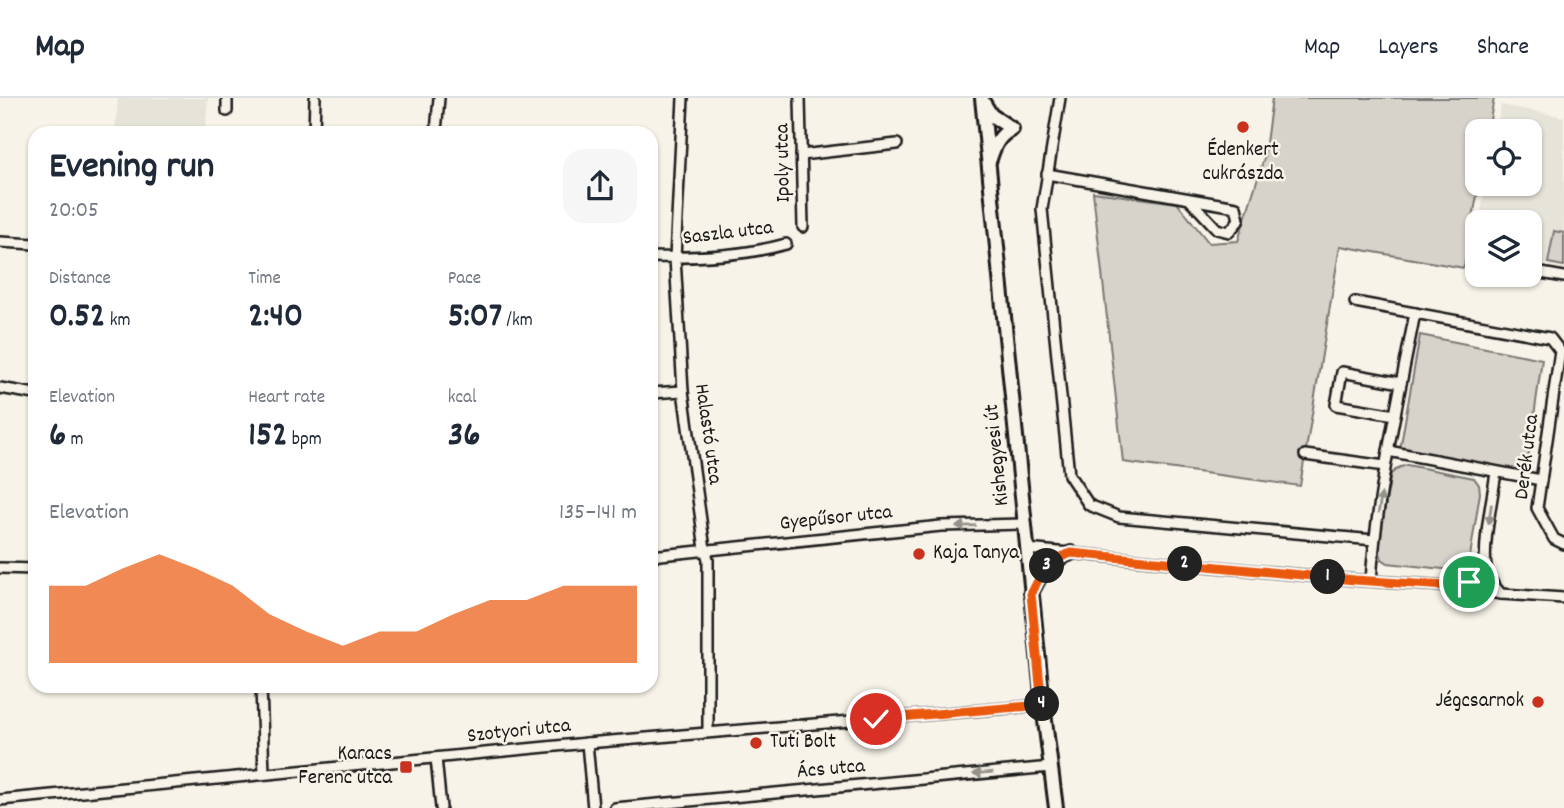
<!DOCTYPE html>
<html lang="en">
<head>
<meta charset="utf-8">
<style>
	:root { --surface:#fff; --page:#f6f6f7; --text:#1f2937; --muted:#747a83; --line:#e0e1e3; --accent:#ea580c }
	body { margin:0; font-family:Dekko,sans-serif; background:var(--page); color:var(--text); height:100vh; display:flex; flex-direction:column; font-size:26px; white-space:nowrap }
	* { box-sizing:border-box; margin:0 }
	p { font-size:23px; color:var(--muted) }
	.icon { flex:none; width:38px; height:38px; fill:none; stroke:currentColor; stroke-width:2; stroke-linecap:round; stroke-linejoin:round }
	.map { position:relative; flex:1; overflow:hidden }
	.side { position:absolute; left:28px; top:28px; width:630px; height:567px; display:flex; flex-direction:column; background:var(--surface); border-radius:21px; box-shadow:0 2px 5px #0004 }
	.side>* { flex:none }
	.tools { position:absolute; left:1465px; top:21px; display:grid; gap:14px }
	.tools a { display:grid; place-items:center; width:77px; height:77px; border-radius:14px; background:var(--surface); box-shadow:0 2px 5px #0004; font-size:35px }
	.pin { position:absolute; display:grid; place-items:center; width:60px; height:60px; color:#fff; margin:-30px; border:4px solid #fff; border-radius:50%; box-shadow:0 2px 7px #0007 }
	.km { position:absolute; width:35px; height:35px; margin:-18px; border-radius:50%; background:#222; color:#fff; font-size:19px; line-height:35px; text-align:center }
	.round { display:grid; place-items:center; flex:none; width:74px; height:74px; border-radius:21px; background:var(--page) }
	.overview { display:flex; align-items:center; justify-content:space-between; height:119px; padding:0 21px }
	h1 { font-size:38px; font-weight:700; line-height:52px }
	.metrics { display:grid; grid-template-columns:repeat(3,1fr); gap:10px; height:119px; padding:7px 21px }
	.metrics div { display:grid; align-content:center }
	.metrics b { font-size:35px; font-weight:700 }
	.metrics small { font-size:19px; font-weight:400 }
	.metrics p { font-size:19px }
	.chart { height:196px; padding:14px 21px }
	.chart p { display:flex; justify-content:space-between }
	.chart svg { width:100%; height:126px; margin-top:7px; fill:var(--accent); opacity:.7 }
	header { display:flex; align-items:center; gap:42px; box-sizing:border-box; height:98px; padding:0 35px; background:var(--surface); border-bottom:2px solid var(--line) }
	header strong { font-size:33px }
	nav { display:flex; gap:38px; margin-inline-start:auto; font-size:24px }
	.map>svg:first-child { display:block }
	.built { fill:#e6e3d9 }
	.green { fill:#d7d3cb; stroke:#7a7874; stroke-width:2 }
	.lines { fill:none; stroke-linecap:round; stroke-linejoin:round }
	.street-casing { stroke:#1c1c1c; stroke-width:14 }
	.secondary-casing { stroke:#1c1c1c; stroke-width:18 }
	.street { stroke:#f7f3e8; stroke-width:9 }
	.secondary { stroke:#f7f3e8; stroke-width:12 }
	.oneway { fill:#94928c }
	.route-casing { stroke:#fff; stroke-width:14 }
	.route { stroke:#ea580c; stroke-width:9 }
	.poi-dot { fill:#c8321e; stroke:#f7f3e8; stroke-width:2.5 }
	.labels { text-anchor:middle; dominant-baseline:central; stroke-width:5; stroke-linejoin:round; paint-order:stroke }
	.poi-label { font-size:21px; fill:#1c1c1c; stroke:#f7f3e8; text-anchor:start }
	.street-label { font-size:21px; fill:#1c1c1c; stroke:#f7f3e8 }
</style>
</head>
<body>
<header>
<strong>Map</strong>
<nav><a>Map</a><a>Layers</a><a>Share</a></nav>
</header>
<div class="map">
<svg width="1564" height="710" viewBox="0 0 1564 710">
	<rect width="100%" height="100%" fill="#f7f3e8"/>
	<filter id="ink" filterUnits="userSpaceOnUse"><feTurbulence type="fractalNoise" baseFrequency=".0143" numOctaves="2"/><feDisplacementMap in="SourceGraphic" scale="14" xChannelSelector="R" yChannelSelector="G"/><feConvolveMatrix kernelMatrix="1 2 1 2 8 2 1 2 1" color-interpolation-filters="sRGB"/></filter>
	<g filter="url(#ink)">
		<g class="built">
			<path d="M 118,0 L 208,0 L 205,35 L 115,35 Z"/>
			<path d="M 1501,7 L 1564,19 L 1564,170 L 1530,164 L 1530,124 L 1479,124 L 1486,86 L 1530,86 L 1530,33 L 1496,33 Z"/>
		</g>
		<g class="green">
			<path d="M 1272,0 L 1494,0 L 1488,33 L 1477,33 L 1477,86 L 1479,86 L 1464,170 L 1340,148 L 1300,388 L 1123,364 L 1093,94 L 1177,105 L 1209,145 L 1238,143 L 1264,60 Z"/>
			<path d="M 1554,133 L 1564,135 L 1564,168 L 1548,165 Z"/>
			<path d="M 1420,237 L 1542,261 L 1526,376 L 1400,352 Z"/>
			<path d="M 1407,367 L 1474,380 L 1479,387 L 1480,395 L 1469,465 L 1462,470 L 1452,472 L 1388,465 L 1382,461 L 1378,449 L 1391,376 L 1398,370 Z"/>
		</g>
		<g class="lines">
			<defs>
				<g id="street">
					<path d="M 683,0 L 675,160 L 683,293 L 705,451 L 708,461 L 708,634"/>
					<path d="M 800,0 L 803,129"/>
					<path d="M 1060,0 L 1042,111 L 1069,377 L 1089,407 L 1119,419 L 1374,442"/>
					<path d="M 227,13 L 227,0"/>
					<path d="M 436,34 L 439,0"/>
					<path d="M 314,35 L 315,0"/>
					<path d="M 801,57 L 897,46"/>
					<path d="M 1047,76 L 1236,109 L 1239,122 L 1229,134 L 1217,131 L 1190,102"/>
					<path d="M 0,144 L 35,146"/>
					<path d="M 651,159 C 695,160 743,158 786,146"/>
					<path d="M 1530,173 L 1564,179"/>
					<path d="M 1355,204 L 1550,240 L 1560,253 L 1537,410 L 1554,441 L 1564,446"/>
					<path d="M 0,290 L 35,296"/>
					<path d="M 651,295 L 683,293"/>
					<path d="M 1395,317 L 1336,307 L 1342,274 L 1401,285"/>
					<path d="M 1388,353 L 1541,382"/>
					<path d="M 1305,357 L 1385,368"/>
					<path d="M 1496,374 C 1493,398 1481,452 1487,473 C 1489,482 1495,489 1501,496"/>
					<path d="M 1027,451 L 1355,482 L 1460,489 L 1501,496 L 1564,500"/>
					<path d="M 651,458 L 941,428 L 1024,426"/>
					<path d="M 0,470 L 35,471"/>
					<path d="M 1371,483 C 1377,393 1398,304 1415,215"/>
					<path d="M 1460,489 C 1472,482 1479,473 1484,460"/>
					<path d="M 261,588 L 264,676"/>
					<path d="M 587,645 L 593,710"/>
					<path d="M 436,660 L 441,710"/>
					<path d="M 0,702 L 587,645 L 1043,607"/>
					<path d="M 615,710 L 1051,669"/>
				</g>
				<g id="secondary">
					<path d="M 982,0 L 1043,607 L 1056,710"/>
					<path d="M 983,4 L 991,17 L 1012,31 C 999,37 994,48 990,61"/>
					<path d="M 1031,495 C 1044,470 1045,466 1071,455"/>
				</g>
			</defs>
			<use href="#street" class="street-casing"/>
			<use href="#secondary" class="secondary-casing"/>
			<use href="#street" class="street"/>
			<use href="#secondary" class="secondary"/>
		</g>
		<defs><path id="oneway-solid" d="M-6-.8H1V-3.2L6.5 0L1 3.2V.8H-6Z" transform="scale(1.75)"/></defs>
		<g class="oneway">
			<use href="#oneway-solid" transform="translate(1380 405) rotate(-81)"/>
			<use href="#oneway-solid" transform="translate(1490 416) rotate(98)"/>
			<use href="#oneway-solid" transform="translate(966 428) rotate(178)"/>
			<use href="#oneway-solid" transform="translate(983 675) rotate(175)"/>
		</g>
	</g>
	<g class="lines" filter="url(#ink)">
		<defs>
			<path id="route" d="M 876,621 L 1042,607 L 1031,496 L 1045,469 L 1054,462 L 1071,455 L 1355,482 L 1461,489 L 1469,484"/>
		</defs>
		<use href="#route" class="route-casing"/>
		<use href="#route" class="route"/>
	</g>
	<g class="poi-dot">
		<circle cx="1243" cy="29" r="7"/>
		<circle cx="919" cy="456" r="7"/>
		<circle cx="1538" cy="604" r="7"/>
		<circle cx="756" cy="645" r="7"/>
		<rect x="399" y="662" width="14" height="14" rx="3.5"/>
	</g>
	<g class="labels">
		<g class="poi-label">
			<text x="1243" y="53" text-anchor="middle">Édenkert<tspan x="1243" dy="24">cukrászda</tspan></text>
			<text x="933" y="456">Kaja Tanya</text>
			<text x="1524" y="604" text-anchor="end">Jégcsarnok</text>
			<text x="770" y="645">Tuti Bolt</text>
			<text x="392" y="657" text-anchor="end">Karacs<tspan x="392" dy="24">Ferenc utca</tspan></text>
		</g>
		<g class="street-label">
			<text transform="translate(784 65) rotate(-91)">Ipoly utca</text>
			<text transform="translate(728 136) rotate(-7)">Saszla utca</text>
			<text transform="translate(707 336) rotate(82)">Halastó utca</text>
			<text transform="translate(998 357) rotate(-96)">Kishegyesi út</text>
			<text transform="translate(1528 359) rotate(-83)">Derék utca</text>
			<text transform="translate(836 421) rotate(-6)">Gyepűsor utca</text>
			<text transform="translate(519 634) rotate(-6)">Szotyori utca</text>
			<text transform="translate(831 672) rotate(-5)">Ács utca</text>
		</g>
	</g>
</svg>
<div class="tools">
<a><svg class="icon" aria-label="locate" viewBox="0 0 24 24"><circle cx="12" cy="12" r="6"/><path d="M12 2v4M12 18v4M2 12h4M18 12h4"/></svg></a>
<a><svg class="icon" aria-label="layers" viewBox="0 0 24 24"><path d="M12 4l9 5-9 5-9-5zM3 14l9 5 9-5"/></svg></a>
</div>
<div class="pin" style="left:1469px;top:484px;background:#1e9e55"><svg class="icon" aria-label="arrive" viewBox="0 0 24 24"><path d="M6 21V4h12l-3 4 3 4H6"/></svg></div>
<div class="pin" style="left:876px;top:621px;background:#d93025"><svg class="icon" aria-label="check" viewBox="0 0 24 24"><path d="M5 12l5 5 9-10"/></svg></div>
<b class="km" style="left:1328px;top:479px">1</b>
<b class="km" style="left:1185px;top:466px">2</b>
<b class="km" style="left:1047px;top:468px">3</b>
<b class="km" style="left:1042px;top:606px">4</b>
<section class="side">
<div class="overview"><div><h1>Evening run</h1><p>20:05</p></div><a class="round"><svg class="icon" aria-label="share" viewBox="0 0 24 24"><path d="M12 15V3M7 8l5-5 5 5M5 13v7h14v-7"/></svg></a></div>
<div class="metrics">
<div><p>Distance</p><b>0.52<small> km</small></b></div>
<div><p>Time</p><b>2:40</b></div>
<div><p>Pace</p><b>5:07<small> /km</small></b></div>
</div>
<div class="metrics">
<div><p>Elevation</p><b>6<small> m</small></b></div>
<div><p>Heart rate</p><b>152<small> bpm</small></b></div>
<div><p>kcal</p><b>36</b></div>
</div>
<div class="chart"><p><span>Elevation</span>135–141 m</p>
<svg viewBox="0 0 160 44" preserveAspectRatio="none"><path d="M0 44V17L10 17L20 11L30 6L40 11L50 17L60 27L70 33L80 38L90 33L100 33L110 27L120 22L130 22L140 17L150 17L160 17V44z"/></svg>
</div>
</section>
</div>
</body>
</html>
